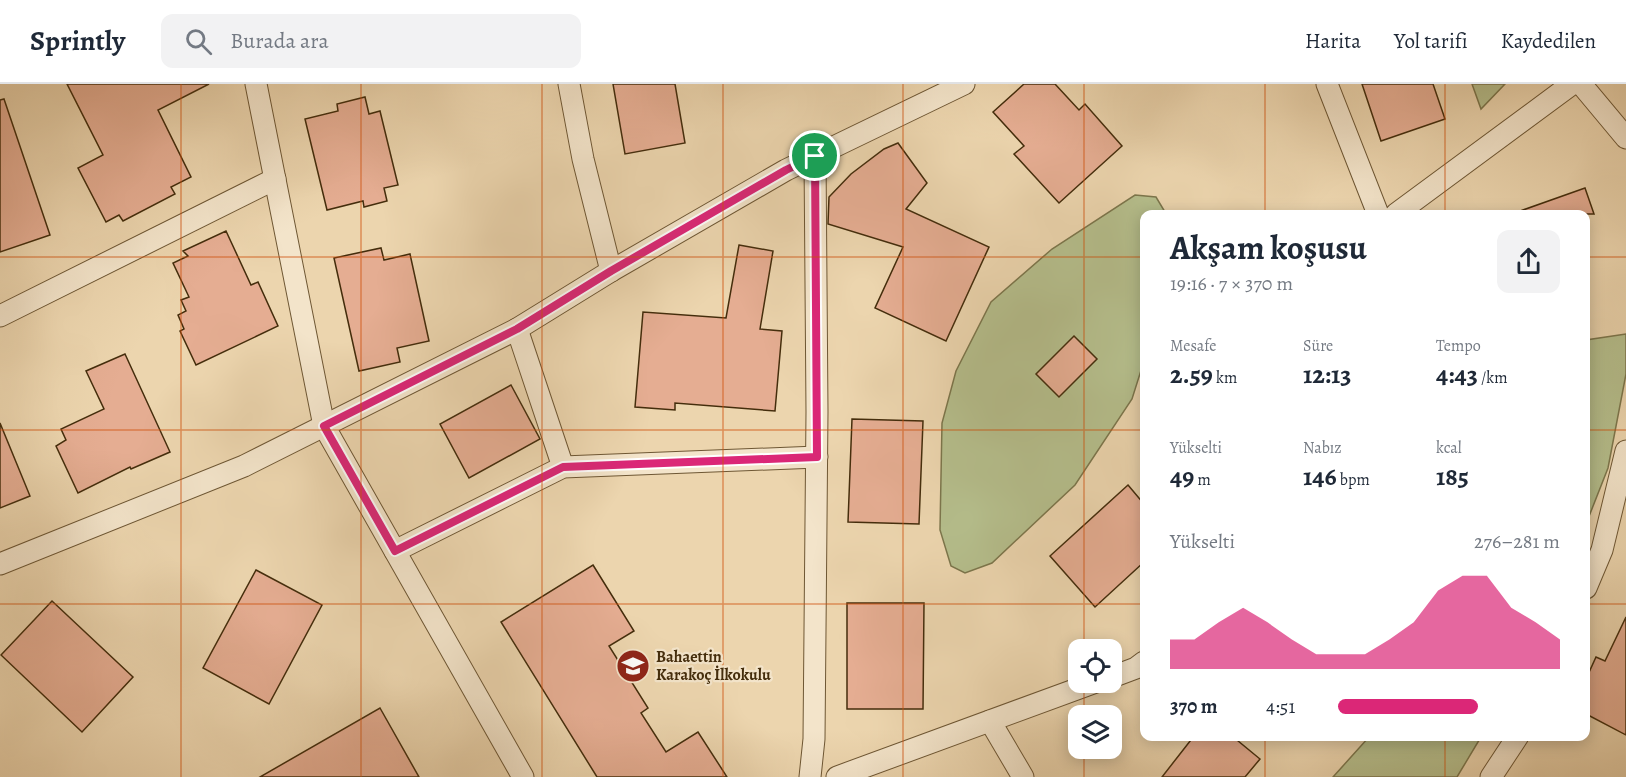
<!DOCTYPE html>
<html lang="tr">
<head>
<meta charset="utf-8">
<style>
	:root { --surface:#fff; --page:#f2f2f3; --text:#1f2937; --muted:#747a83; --line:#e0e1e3; --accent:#db2777 }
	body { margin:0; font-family:Alegreya,serif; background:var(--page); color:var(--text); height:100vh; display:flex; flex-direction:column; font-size:22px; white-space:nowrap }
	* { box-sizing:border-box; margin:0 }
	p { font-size:20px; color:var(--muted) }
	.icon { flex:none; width:33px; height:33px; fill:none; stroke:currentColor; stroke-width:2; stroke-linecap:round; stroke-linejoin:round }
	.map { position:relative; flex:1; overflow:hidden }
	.panel { position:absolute; left:1140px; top:126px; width:450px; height:531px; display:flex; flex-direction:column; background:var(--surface); border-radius:12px; box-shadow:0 3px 15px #0003 }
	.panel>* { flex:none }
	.fabs { position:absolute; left:1068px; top:555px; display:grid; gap:12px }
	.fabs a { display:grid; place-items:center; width:54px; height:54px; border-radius:12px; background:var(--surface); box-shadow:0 3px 15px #0003; font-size:30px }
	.pin { position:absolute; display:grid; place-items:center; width:51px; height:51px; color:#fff; margin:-26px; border:3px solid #fff; border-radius:50%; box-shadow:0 2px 6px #0007 }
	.round { display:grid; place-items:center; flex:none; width:63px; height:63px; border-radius:12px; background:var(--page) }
	.summary { display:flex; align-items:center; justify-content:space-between; height:102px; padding:0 30px }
	h1 { font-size:33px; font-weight:700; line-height:45px }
	.metrics { display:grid; grid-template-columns:repeat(3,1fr); gap:9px; height:102px; padding:6px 30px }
	.metrics div { display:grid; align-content:center }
	.metrics b { font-size:26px; font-weight:700 }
	.metrics small { font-size:16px; font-weight:400 }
	.metrics p { font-size:16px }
	.chart { height:168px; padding:12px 30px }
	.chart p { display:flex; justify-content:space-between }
	.chart svg { width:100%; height:108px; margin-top:6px; fill:var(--accent); opacity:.7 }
	ul { padding:0 30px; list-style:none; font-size:20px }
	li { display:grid; grid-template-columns:96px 72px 1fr; align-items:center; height:45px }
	li i { height:15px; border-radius:8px; background:var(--accent) }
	header { display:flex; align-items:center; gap:36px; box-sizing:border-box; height:84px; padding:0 30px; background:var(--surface); border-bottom:2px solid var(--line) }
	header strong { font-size:28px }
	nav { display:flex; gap:33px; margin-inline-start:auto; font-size:21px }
	.search { width:420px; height:54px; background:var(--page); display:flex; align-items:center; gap:15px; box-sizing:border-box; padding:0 21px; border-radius:12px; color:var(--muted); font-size:22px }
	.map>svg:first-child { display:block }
	.green { fill:#b5be8c; stroke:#7c764c; stroke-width:1.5 }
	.building { fill:#e5ad92; stroke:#442d0c; stroke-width:1.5 }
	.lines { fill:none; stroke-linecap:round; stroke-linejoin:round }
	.street-casing { stroke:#6e5734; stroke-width:23 }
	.street { stroke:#f3e4ca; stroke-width:21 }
	.route-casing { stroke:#fff; stroke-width:12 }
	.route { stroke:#db2777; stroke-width:8 }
	.grid { fill:none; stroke:#cf520c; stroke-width:1.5; stroke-opacity:0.55 }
	.labels { text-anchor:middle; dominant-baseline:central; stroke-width:4.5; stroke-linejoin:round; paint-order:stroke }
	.poi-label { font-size:16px; font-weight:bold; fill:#442d0c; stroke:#f3e4ca; text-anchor:start }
</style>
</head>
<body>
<header>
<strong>Sprintly</strong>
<div class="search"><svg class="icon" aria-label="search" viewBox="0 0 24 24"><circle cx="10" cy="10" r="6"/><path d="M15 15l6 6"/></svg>Burada ara</div>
<nav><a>Harita</a><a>Yol tarifi</a><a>Kaydedilen</a></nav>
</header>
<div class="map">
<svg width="1626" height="693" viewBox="0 0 1626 693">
	<rect width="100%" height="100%" fill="#ecd5ae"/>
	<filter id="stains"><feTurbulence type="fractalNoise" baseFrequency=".00333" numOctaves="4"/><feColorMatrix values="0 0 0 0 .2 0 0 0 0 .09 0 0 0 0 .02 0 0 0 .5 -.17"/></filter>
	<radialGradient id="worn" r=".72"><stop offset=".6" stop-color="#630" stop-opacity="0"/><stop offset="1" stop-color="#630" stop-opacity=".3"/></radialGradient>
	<g class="green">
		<path d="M 1472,0 L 1505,0 L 1481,25 Z"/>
		<path d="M 1135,111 L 1156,113 L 1165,128 L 1165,130 L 1144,130 L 1144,277 L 1132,315 L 1075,401 L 992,479 L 965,489 L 951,482 L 940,446 L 942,339 L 956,287 L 991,218 L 1052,165 Z"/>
		<path d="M 1626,250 L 1626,290 L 1608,384 L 1586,440 L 1586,256 Z"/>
		<path d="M 1369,653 L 1369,652 L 1481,653 L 1457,693 L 1333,693 Z"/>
	</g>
	<g class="building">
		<path d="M 67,0 L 209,0 L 158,26 L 191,93 L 171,103 L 175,110 L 123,137 L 119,131 L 106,138 L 78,84 L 103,71 Z"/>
		<path d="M 613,0 L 675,0 L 685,59 L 625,70 Z"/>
		<path d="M 1024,0 L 1055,0 L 1079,26 L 1085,20 L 1122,62 L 1059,119 L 1014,70 L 1024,62 L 993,28 Z"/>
		<path d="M 1362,0 L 1433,0 L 1445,35 L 1381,57 Z"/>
		<path d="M 365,13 L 369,30 L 380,27 L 398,101 L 384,104 L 387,117 L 364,123 L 363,117 L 327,126 L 305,35 L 338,27 L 337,20 Z"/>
		<path d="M 4,15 L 50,151 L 0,168 L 0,16 Z"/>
		<path d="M 898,59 L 927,99 L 906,125 L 989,163 L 946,257 L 875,224 L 903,163 L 828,140 L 829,113 L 851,90 L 884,65 Z"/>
		<path d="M 1585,104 L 1594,130 L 1520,130 L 1520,127 Z"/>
		<path d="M 226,147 L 251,201 L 258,198 L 278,242 L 196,281 L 180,247 L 184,245 L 178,231 L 186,227 L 181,216 L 189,213 L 173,179 L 188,172 L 183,167 Z"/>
		<path d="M 739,161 L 773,167 L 760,245 L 782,247 L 775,327 L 675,319 L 675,326 L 635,323 L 643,228 L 726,234 Z"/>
		<path d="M 381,164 L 384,176 L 410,170 L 429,257 L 397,264 L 400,278 L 359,287 L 334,174 Z"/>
		<path d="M 1074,252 L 1097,275 L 1059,313 L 1036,290 Z"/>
		<path d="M 125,270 L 170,368 L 131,385 L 130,383 L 78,409 L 56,362 L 66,356 L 61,345 L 104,325 L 86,287 Z"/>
		<path d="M 511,301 L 540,355 L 469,394 L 440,340 Z"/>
		<path d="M 852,335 L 923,337 L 919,440 L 848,438 Z"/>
		<path d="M 0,339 L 30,412 L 0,424 Z"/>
		<path d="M 1128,401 L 1144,420 L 1144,478 L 1095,523 L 1050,472 Z"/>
		<path d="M 593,481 L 634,547 L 609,562 L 648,624 L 641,629 L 666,668 L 698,648 L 727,693 L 597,693 L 501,538 Z"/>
		<path d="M 256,486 L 322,521 L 269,620 L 203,584 Z"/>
		<path d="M 52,517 L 133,593 L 82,648 L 1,571 Z"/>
		<path d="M 847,519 L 924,519 L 923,625 L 847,625 Z"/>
		<path d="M 1626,533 L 1626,651 L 1586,630 L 1586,595 L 1596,573 L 1605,577 Z"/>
		<path d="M 380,624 L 419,693 L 260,693 Z"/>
		<path d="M 1194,652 L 1232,652 L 1260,675 L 1245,693 L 1162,693 Z"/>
	</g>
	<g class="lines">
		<defs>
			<g id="street">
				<path d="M 256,0 L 324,342 L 523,693"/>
				<path d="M 569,0 L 583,75 L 611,187"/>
				<path d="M 1327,0 L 1378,130"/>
				<path d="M 1581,0 L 1626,54"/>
				<path d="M 1396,130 L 1572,0"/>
				<path d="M 0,232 L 275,95"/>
				<path d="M 517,245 L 563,383"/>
				<path d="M 395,467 L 563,383 L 817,373"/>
				<path d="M 0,480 L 244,382 L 517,245 L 611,187 L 786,86 L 964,0"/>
				<path d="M 1586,504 L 1602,466 L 1626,367"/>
				<path d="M 1112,593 L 1136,584 L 1144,578"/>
				<path d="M 990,637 L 1023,693"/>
				<path d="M 810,693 L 814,655 L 817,328 L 815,72"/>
				<path d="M 837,693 L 1096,598"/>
				<path d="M 1491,693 L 1518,652"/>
			</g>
		</defs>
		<use href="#street" class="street-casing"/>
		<use href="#street" class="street"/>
	</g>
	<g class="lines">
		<defs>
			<path id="route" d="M 815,72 L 817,373 L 563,383 L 395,467 L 324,342 L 517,245 L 611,187 L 786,86 Z"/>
		</defs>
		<use href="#route" class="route-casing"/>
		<use href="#route" class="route"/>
	</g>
	<path class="grid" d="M 181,0 L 181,693M 361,0 L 361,693M 542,0 L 542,693M 723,0 L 723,693M 903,0 L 903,693M 1084,0 L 1084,566M 1265,0 L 1265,130M 1445,0 L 1445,130M 0,173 L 1144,173M 1586,173 L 1626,173M 0,346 L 1144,346M 1586,346 L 1626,346M 0,520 L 1144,520M 1586,520 L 1626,520M 1084,598 L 1084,632M 1265,652 L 1265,693M 1445,652 L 1445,693M 1084,664 L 1084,693"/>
	<defs>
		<symbol id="school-disc" viewBox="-11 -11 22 22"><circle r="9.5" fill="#8f2418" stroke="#f3e4ca"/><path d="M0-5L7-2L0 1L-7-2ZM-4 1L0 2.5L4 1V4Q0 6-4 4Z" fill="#fff"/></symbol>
	</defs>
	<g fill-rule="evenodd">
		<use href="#school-disc" x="614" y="563" width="38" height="38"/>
	</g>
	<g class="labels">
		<g class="poi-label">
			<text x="656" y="573">Bahaettin<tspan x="656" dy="18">Karakoç İlkokulu</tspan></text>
		</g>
	</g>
	<rect width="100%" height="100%" filter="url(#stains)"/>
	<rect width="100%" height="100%" fill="url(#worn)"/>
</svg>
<div class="fabs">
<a><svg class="icon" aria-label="locate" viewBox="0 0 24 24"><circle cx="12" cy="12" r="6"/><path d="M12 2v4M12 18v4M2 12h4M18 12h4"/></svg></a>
<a><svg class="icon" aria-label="layers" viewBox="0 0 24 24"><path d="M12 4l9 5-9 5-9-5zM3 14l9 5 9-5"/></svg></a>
</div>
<div class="pin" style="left:815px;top:72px;background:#1e9e55"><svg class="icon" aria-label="arrive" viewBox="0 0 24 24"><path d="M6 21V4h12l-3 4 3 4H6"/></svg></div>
<section class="panel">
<div class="summary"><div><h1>Akşam koşusu</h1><p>19:16 · 7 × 370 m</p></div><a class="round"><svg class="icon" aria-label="share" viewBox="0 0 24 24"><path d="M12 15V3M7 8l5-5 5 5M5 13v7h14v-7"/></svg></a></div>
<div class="metrics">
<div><p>Mesafe</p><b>2.59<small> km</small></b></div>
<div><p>Süre</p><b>12:13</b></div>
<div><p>Tempo</p><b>4:43<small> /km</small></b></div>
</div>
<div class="metrics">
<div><p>Yükselti</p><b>49<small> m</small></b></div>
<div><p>Nabız</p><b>146<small> bpm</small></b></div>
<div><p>kcal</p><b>185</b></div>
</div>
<div class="chart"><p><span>Yükselti</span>276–281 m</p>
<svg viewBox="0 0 160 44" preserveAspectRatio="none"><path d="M0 44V32L10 32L20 25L30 19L40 25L50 32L60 38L70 38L80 38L90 32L100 25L110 12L120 6L130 6L140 19L150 25L160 32V44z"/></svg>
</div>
<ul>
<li><b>370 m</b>4:51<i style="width:63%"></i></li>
</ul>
</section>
</div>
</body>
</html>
